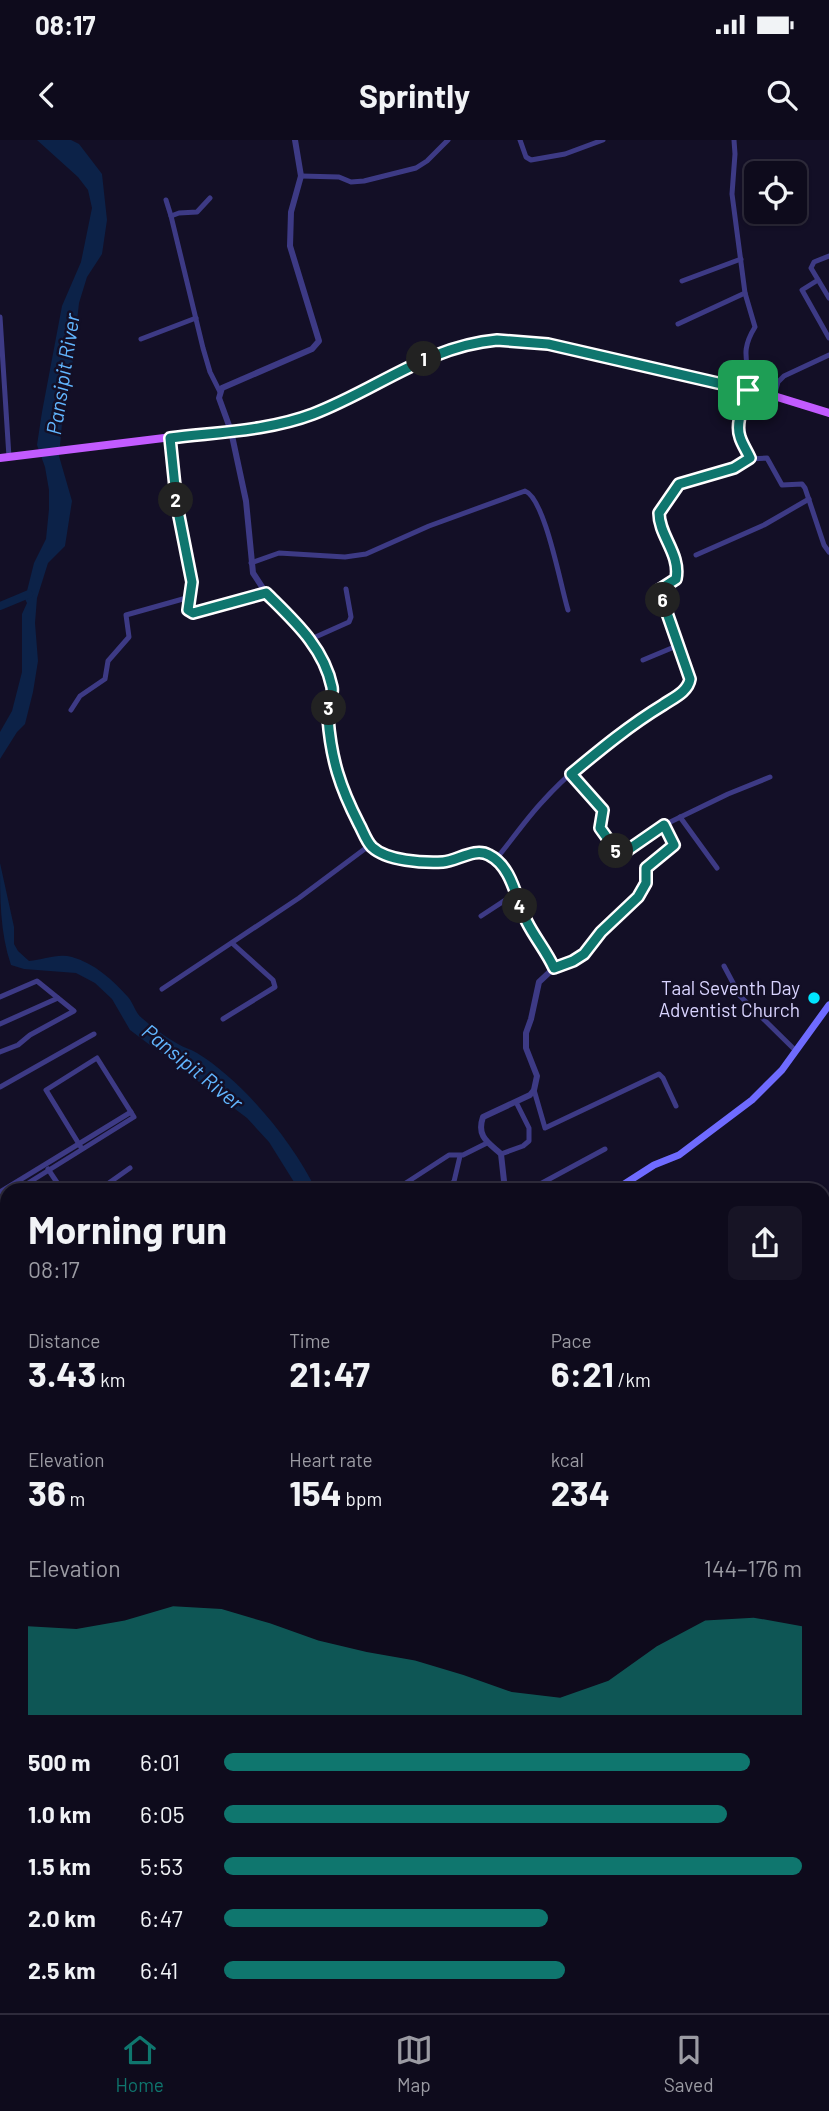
<!DOCTYPE html>
<html lang="en">
<head>
<meta charset="utf-8">
<style>
	:root { --surface:#0e0b1c; --page:#171425; --text:#f1f3f6; --muted:#9b9ba3; --line:#2e2b3b; --accent:#0f766e }
	body { margin:0; font-family:Barlow,sans-serif; background:var(--page); color:var(--text); height:100vh; display:flex; flex-direction:column; font-size:26px; white-space:nowrap }
	* { box-sizing:border-box; margin:0 }
	p { font-size:23px; color:var(--muted) }
	.icon { flex:none; width:38px; height:38px; fill:none; stroke:currentColor; stroke-width:2; stroke-linecap:round; stroke-linejoin:round }
	.map { position:relative; flex:1; overflow:hidden }
	.side { position:absolute; left:0px; top:1043px; width:830px; height:831px; display:flex; flex-direction:column; background:var(--surface); border-radius:21px 21px 0 0; box-shadow:0 2px 5px #0004,0 0 0 2px var(--line) }
	.side>* { flex:none }
	.controls { position:absolute; left:744px; top:21px; display:grid; gap:14px }
	.controls a { display:grid; place-items:center; width:63px; height:63px; border-radius:10px; background:var(--surface); box-shadow:0 2px 5px #0004,0 0 0 2px var(--line); font-size:35px }
	.pin { position:absolute; display:grid; place-items:center; width:60px; height:60px; color:#fff; margin:-30px; border-radius:14px; box-shadow:0 4px 10px #0006 }
	.km { position:absolute; width:35px; height:35px; margin:-18px; border-radius:50%; background:#222; color:#fff; font-size:19px; line-height:35px; text-align:center }
	.round { display:grid; place-items:center; flex:none; width:74px; height:74px; border-radius:10px; background:var(--page) }
	.summary { display:flex; align-items:center; justify-content:space-between; height:119px; padding:0 28px }
	h1 { font-size:38px; font-weight:700; line-height:52px }
	.stats { display:grid; grid-template-columns:repeat(3,1fr); gap:10px; height:119px; padding:7px 28px }
	.stats div { display:grid; align-content:center }
	.stats b { font-size:35px; font-weight:700 }
	.stats small { font-size:19px; font-weight:400 }
	.stats p { font-size:19px }
	.chart { height:196px; padding:14px 28px }
	.chart p { display:flex; justify-content:space-between }
	.chart svg { width:100%; height:126px; margin-top:7px; fill:var(--accent); opacity:.7 }
	ul { padding:0 28px; list-style:none; font-size:23px }
	li { display:grid; grid-template-columns:112px 84px 1fr; align-items:center; height:52px }
	li i { height:18px; border-radius:9px; background:var(--accent) }
	.status { display:flex; justify-content:space-between; align-items:center; height:49px; padding:0 35px; background:var(--surface); direction:ltr }
	.status svg { height:19px; fill:currentColor }
	header { display:flex; justify-content:space-between; align-items:center; height:91px; padding:0 28px; background:var(--surface); font-size:32px; font-weight:700 }
	.tabs { display:flex; justify-content:space-around; align-items:center; height:98px; border-top:2px solid var(--line); background:var(--surface); font-size:19px; color:var(--muted) }
	.tabs a { display:grid; justify-items:center; gap:4px }
	.tabs .on { color:var(--accent) }
	.map>svg:first-child { display:block }
	.forest { fill:url(#forest-firs) }
	.water { fill:#0c2248 }
	.lines { fill:none; stroke-linecap:round; stroke-linejoin:round }
	.river { stroke:#0c2248; stroke-width:8 }
	.minor { stroke:#3d3a85; stroke-width:5 }
	.tertiary { stroke:#3d3a85; stroke-width:6 }
	.secondary { stroke:#6f6bff; stroke-width:7 }
	.primary { stroke:#c25bff; stroke-width:8 }
	.route-casing { stroke:#fff; stroke-width:14 }
	.route { stroke:#0f766e; stroke-width:9 }
	.poi-dot { fill:#00e5ff; stroke:#130f26; stroke-width:2.5 }
	.labels { text-anchor:middle; dominant-baseline:central; stroke-width:5; stroke-linejoin:round; paint-order:stroke }
	.poi-label { font-size:19px; fill:#d9d4ff; stroke:#130f26; text-anchor:end }
	.water-label { font-size:21px; font-style:italic; fill:#62b6ff; stroke:#130f26 }
</style>
</head>
<body>
<div class="status"><b>08:17</b><svg viewBox="0 0 49 12"><path d="M0 12V9h3v3zM5 12V6h3v6zM10 12V3h3v9zM15 12V0h3v12zM26 1h20v11H26zM47 4h2v5h-2z"/></svg></div>
<header><svg class="icon" aria-label="back" viewBox="0 0 24 24"><path d="M15 5l-7 7 7 7"/></svg>Sprintly<svg class="icon" aria-label="search" viewBox="0 0 24 24"><circle cx="10" cy="10" r="6"/><path d="M15 15l6 6"/></svg></header>
<div class="map">
<svg width="829" height="1873" viewBox="0 0 829 1873">
	<defs>
		<pattern id="forest-firs" width="22" height="20" patternUnits="userSpaceOnUse" patternTransform="scale(1.75)"><rect width="22" height="20" fill="#12302f"/><path d="M5 1l3.5 6h-7zM16 11l3.5 6h-7z" fill="#344d4e"/></pattern>
	</defs>
	<rect width="100%" height="100%" fill="#130f26"/>
	<path class="forest" d="M 829,1079 L 829,1195 L 823,1199 L 823,1084 Z"/>
	<g class="water">
		<path d="M 37,0 L 71,0 L 79,4 L 102,34 L 107,80 L 102,114 L 87,137 L 79,163 L 71,236 L 63,273 L 59,316 L 72,361 L 65,406 L 48,423 L 37,458 L 35,483 L 38,521 L 33,552 L 25,584 L 17,592 L 0,619 L 0,592 L 12,571 L 22,532 L 22,474 L 27,463 L 22,453 L 27,451 L 34,423 L 46,399 L 49,369 L 49,350 L 45,327 L 37,305 L 42,272 L 62,166 L 81,122 L 92,68 L 88,50 L 78,37 Z"/>
		<path d="M 0,723 L 14,787 L 14,804 L 18,811 L 29,821 C 43,820 58,813 72,817 C 94,823 113,840 128,857 C 134,864 135,873 143,879 C 153,888 166,897 178,904 C 184,908 191,909 197,913 C 243,941 293,1002 316,1050 L 299,1050 L 269,1002 L 247,978 L 130,890 L 112,859 L 95,843 L 76,833 L 24,829 L 11,825 C 0,793 0,757 0,723 Z"/>
		<path d="M 0,1830 L 7,1843 L 7,1867 L 20,1867 L 23,1873 L 0,1873 Z"/>
	</g>
	<g class="lines">
		<path class="river" d="M 0,466 L 29,454"/>
		<g class="minor">
			<path d="M 520,0 L 526,17 L 531,20 L 565,14 L 603,0"/>
			<path d="M 301,36 L 339,37 L 351,42 L 364,41 L 416,28 L 427,21 L 448,0"/>
			<path d="M 210,58 L 197,72 L 179,73 L 171,76 L 203,208 L 210,232 L 220,252"/>
			<path d="M 166,60 L 171,76"/>
			<path d="M 829,116 L 814,122 L 811,128 L 829,158"/>
			<path d="M 818,140 L 802,150 L 829,198"/>
			<path d="M 682,141 L 741,119"/>
			<path d="M 0,177 L 9,317"/>
			<path d="M 678,184 L 745,153"/>
			<path d="M 141,199 L 196,178"/>
			<path d="M 774,256 L 778,242 L 784,236 L 829,215"/>
			<path d="M 750,319 L 767,318 L 782,345 L 802,344 L 805,348 L 824,405 L 829,412"/>
			<path d="M 696,415 L 764,385 L 809,359"/>
			<path d="M 251,423 L 279,413 L 345,417 L 366,414 L 429,386 L 525,351 C 545,358 561,448 568,470"/>
			<path d="M 190,457 L 188,467 L 190,472 L 193,473 L 266,453"/>
			<path d="M 311,499 L 349,482 L 351,477 L 346,449"/>
			<path d="M 643,520 L 679,505"/>
			<path d="M 71,570 L 80,556 L 105,539 L 108,521 L 129,497 L 126,475 L 190,457 L 192,442 L 177,367 L 170,297"/>
			<path d="M 571,634 L 603,670 L 600,688 L 620,714 L 664,685 L 728,654 L 770,637"/>
			<path d="M 680,677 L 717,728"/>
			<path d="M 496,719 C 512,700 526,679 543,661 C 566,635 604,604 632,584 C 646,574 688,556 690,539 L 659,450 L 676,438 C 680,417 666,397 658,377 L 659,373 L 679,344 L 734,328 L 750,319 C 746,308 739,299 739,288 C 738,275 746,263 748,251 C 752,223 737,216 755,187 L 745,153 L 732,54 L 735,14 L 734,0"/>
			<path d="M 481,776 L 516,753"/>
			<path d="M 724,826 L 740,856 L 796,911"/>
			<path d="M 554,828 L 573,821 L 584,814 L 601,792 L 638,757 L 645,749 L 646,728 L 674,705 L 664,685"/>
			<path d="M 162,849 L 299,758 L 370,705"/>
			<path d="M 0,857 L 37,841 L 74,871 L 30,895 L 18,905 L 0,912"/>
			<path d="M 223,879 L 275,847 L 273,840 L 232,803"/>
			<path d="M 0,884 L 58,858"/>
			<path d="M 0,947 L 94,894"/>
			<path d="M 534,950 L 545,988 L 659,934 L 663,938 L 676,966"/>
			<path d="M 501,1014 L 523,1006 L 529,1001 L 529,988 L 516,962"/>
			<path d="M 48,1029 L 62,1050"/>
			<path d="M 17,1050 L 134,977 L 97,918 L 46,950 L 82,1009"/>
			<path d="M 107,1050 L 106,1045 L 130,1028"/>
			<path d="M 395,1050 L 449,1015 L 463,1015 L 487,1003"/>
			<path d="M 442,1050 L 452,1043"/>
			<path d="M 452,1050 L 460,1016"/>
			<path d="M 529,1050 L 605,1009"/>
			<path d="M 0,1052 L 131,972"/>
			<path d="M 0,1060 L 7,1056"/>
			<path d="M 0,1124 L 7,1120"/>
			<path d="M 0,1136 L 7,1147"/>
			<path d="M 0,1295 L 7,1306"/>
			<path d="M 0,1409 L 7,1405"/>
			<path d="M 0,1432 L 7,1428"/>
			<path d="M 0,1447 L 7,1442"/>
			<path d="M 822,1448 L 825,1448 L 829,1462"/>
			<path d="M 822,1479 L 829,1478"/>
			<path d="M 0,1510 L 7,1505"/>
			<path d="M 822,1560 L 829,1558"/>
			<path d="M 0,1573 L 7,1569"/>
			<path d="M 822,1610 L 829,1608"/>
			<path d="M 822,1618 L 829,1638"/>
			<path d="M 0,1629 L 7,1624"/>
			<path d="M 0,1653 L 7,1649"/>
			<path d="M 0,1695 L 7,1691"/>
			<path d="M 0,1715 L 7,1726"/>
			<path d="M 822,1721 L 829,1744"/>
			<path d="M 0,1764 L 7,1761"/>
			<path d="M 822,1766 L 829,1765"/>
			<path d="M 78,1867 L 80,1873"/>
			<path d="M 233,1867 L 235,1873"/>
			<path d="M 99,1873 L 115,1867"/>
		</g>
		<g class="tertiary">
			<path d="M 295,0 L 301,36 L 291,72 L 290,106 L 319,201 L 312,209 L 222,248 L 219,258 L 231,291 L 246,361 L 253,433 L 266,453 L 311,499 L 321,519 L 332,546 L 332,558 L 328,574 L 333,623 L 342,650 L 370,705 L 388,718 L 444,722 L 479,712 L 486,713 L 496,719 L 513,744 L 528,785 L 549,816 L 554,828 L 539,842 L 531,879 L 526,893 L 526,908 L 537,936 L 534,950 L 530,955 L 483,977 C 476,997 489,1003 501,1014 L 505,1050"/>
			<path d="M 822,1213 L 829,1212"/>
			<path d="M 0,1254 L 7,1249"/>
			<path d="M 0,1365 L 7,1376"/>
			<path d="M 822,1591 L 829,1589"/>
			<path d="M 822,1732 L 829,1730"/>
			<path d="M 753,1867 L 756,1873"/>
			<path d="M 510,1873 L 519,1867"/>
		</g>
		<g class="secondary">
			<path d="M 615,1050 L 654,1025 L 679,1015 L 752,960 L 782,930 L 829,865"/>
			<path d="M 0,1088 L 7,1099"/>
			<path d="M 822,1524 L 829,1532"/>
			<path d="M 822,1676 L 829,1675"/>
			<path d="M 412,1873 L 413,1867"/>
		</g>
		<path class="primary" d="M 0,318 L 278,284 L 334,265 L 440,212 L 474,202 L 497,200 L 532,201 L 571,209 L 774,256 L 829,273"/>
	</g>
	<g class="lines">
		<defs>
			<path id="route" d="M 497,200 L 548,204 L 748,250 C 744,264 735,283 740,297 C 742,304 747,311 750,318 L 734,328 L 679,344 L 659,373 C 659,396 681,414 676,439 L 659,450 L 690,539 C 688,552 673,558 663,565 C 630,585 601,609 571,634 L 603,670 L 600,688 L 618,713 L 625,712 L 664,685 L 674,705 L 646,728 L 646,743 L 638,757 L 601,792 L 584,814 L 573,821 L 554,828 C 547,812 535,798 527,782 C 516,761 513,727 489,715 C 475,707 457,721 443,722 C 423,723 387,721 372,707 C 366,701 363,691 359,684 C 340,647 331,619 328,578 C 327,567 334,558 332,547 C 324,507 293,480 266,453 L 193,473 L 188,470 L 192,442 L 177,366 L 170,298 C 218,292 268,291 313,274 C 376,250 428,206 497,200 Z"/>
		</defs>
		<use href="#route" class="route-casing"/>
		<use href="#route" class="route"/>
	</g>
	<circle class="poi-dot" cx="814" cy="858" r="7"/>
	<g class="labels">
		<g class="poi-label">
			<text x="800" y="847">Taal Seventh Day<tspan x="800" dy="22">Adventist Church</tspan></text>
		</g>
		<g class="water-label">
			<text transform="translate(62 234) rotate(-81)">Pansipit River</text>
			<text transform="translate(193 926) rotate(39)">Pansipit River</text>
		</g>
	</g>
</svg>
<div class="controls">
<a><svg class="icon" aria-label="locate" viewBox="0 0 24 24"><circle cx="12" cy="12" r="6"/><path d="M12 2v4M12 18v4M2 12h4M18 12h4"/></svg></a>
</div>
<div class="pin" style="left:748px;top:250px;background:#1e9e55"><svg class="icon" aria-label="arrive" viewBox="0 0 24 24"><path d="M6 21V4h12l-3 4 3 4H6"/></svg></div>
<b class="km" style="left:424px;top:219px">1</b>
<b class="km" style="left:176px;top:360px">2</b>
<b class="km" style="left:329px;top:568px">3</b>
<b class="km" style="left:520px;top:766px">4</b>
<b class="km" style="left:616px;top:711px">5</b>
<b class="km" style="left:663px;top:460px">6</b>
<section class="side">
<div class="summary"><div><h1>Morning run</h1><p>08:17</p></div><a class="round"><svg class="icon" aria-label="share" viewBox="0 0 24 24"><path d="M12 15V3M7 8l5-5 5 5M5 13v7h14v-7"/></svg></a></div>
<div class="stats">
<div><p>Distance</p><b>3.43<small> km</small></b></div>
<div><p>Time</p><b>21:47</b></div>
<div><p>Pace</p><b>6:21<small> /km</small></b></div>
</div>
<div class="stats">
<div><p>Elevation</p><b>36<small> m</small></b></div>
<div><p>Heart rate</p><b>154<small> bpm</small></b></div>
<div><p>kcal</p><b>234</b></div>
</div>
<div class="chart"><p><span>Elevation</span>144–176 m</p>
<svg viewBox="0 0 160 44" preserveAspectRatio="none"><path d="M0 44V13L10 14L20 11L30 6L40 7L50 12L60 18L70 22L80 25L90 30L100 36L110 38L120 32L130 20L140 11L150 10L160 13V44z"/></svg>
</div>
<ul>
<li><b>500 m</b>6:01<i style="width:91%"></i></li>
<li><b>1.0 km</b>6:05<i style="width:87%"></i></li>
<li><b>1.5 km</b>5:53<i style="width:100%"></i></li>
<li><b>2.0 km</b>6:47<i style="width:56%"></i></li>
<li><b>2.5 km</b>6:41<i style="width:59%"></i></li>
</ul>
</section>
</div>
<nav class="tabs">
<a class="on"><svg class="icon" aria-label="home" viewBox="0 0 24 24"><path d="M3 11l9-7 9 7M6 9v11h12V9"/></svg>Home</a>
<a><svg class="icon" aria-label="map" viewBox="0 0 24 24"><path d="M3 6l6-2 6 2 6-2v14l-6 2-6-2-6 2zM9 4v14M15 6v14"/></svg>Map</a>
<a><svg class="icon" aria-label="saved" viewBox="0 0 24 24"><path d="M7 4h10v16l-5-4-5 4z"/></svg>Saved</a>
</nav>
</body>
</html>
